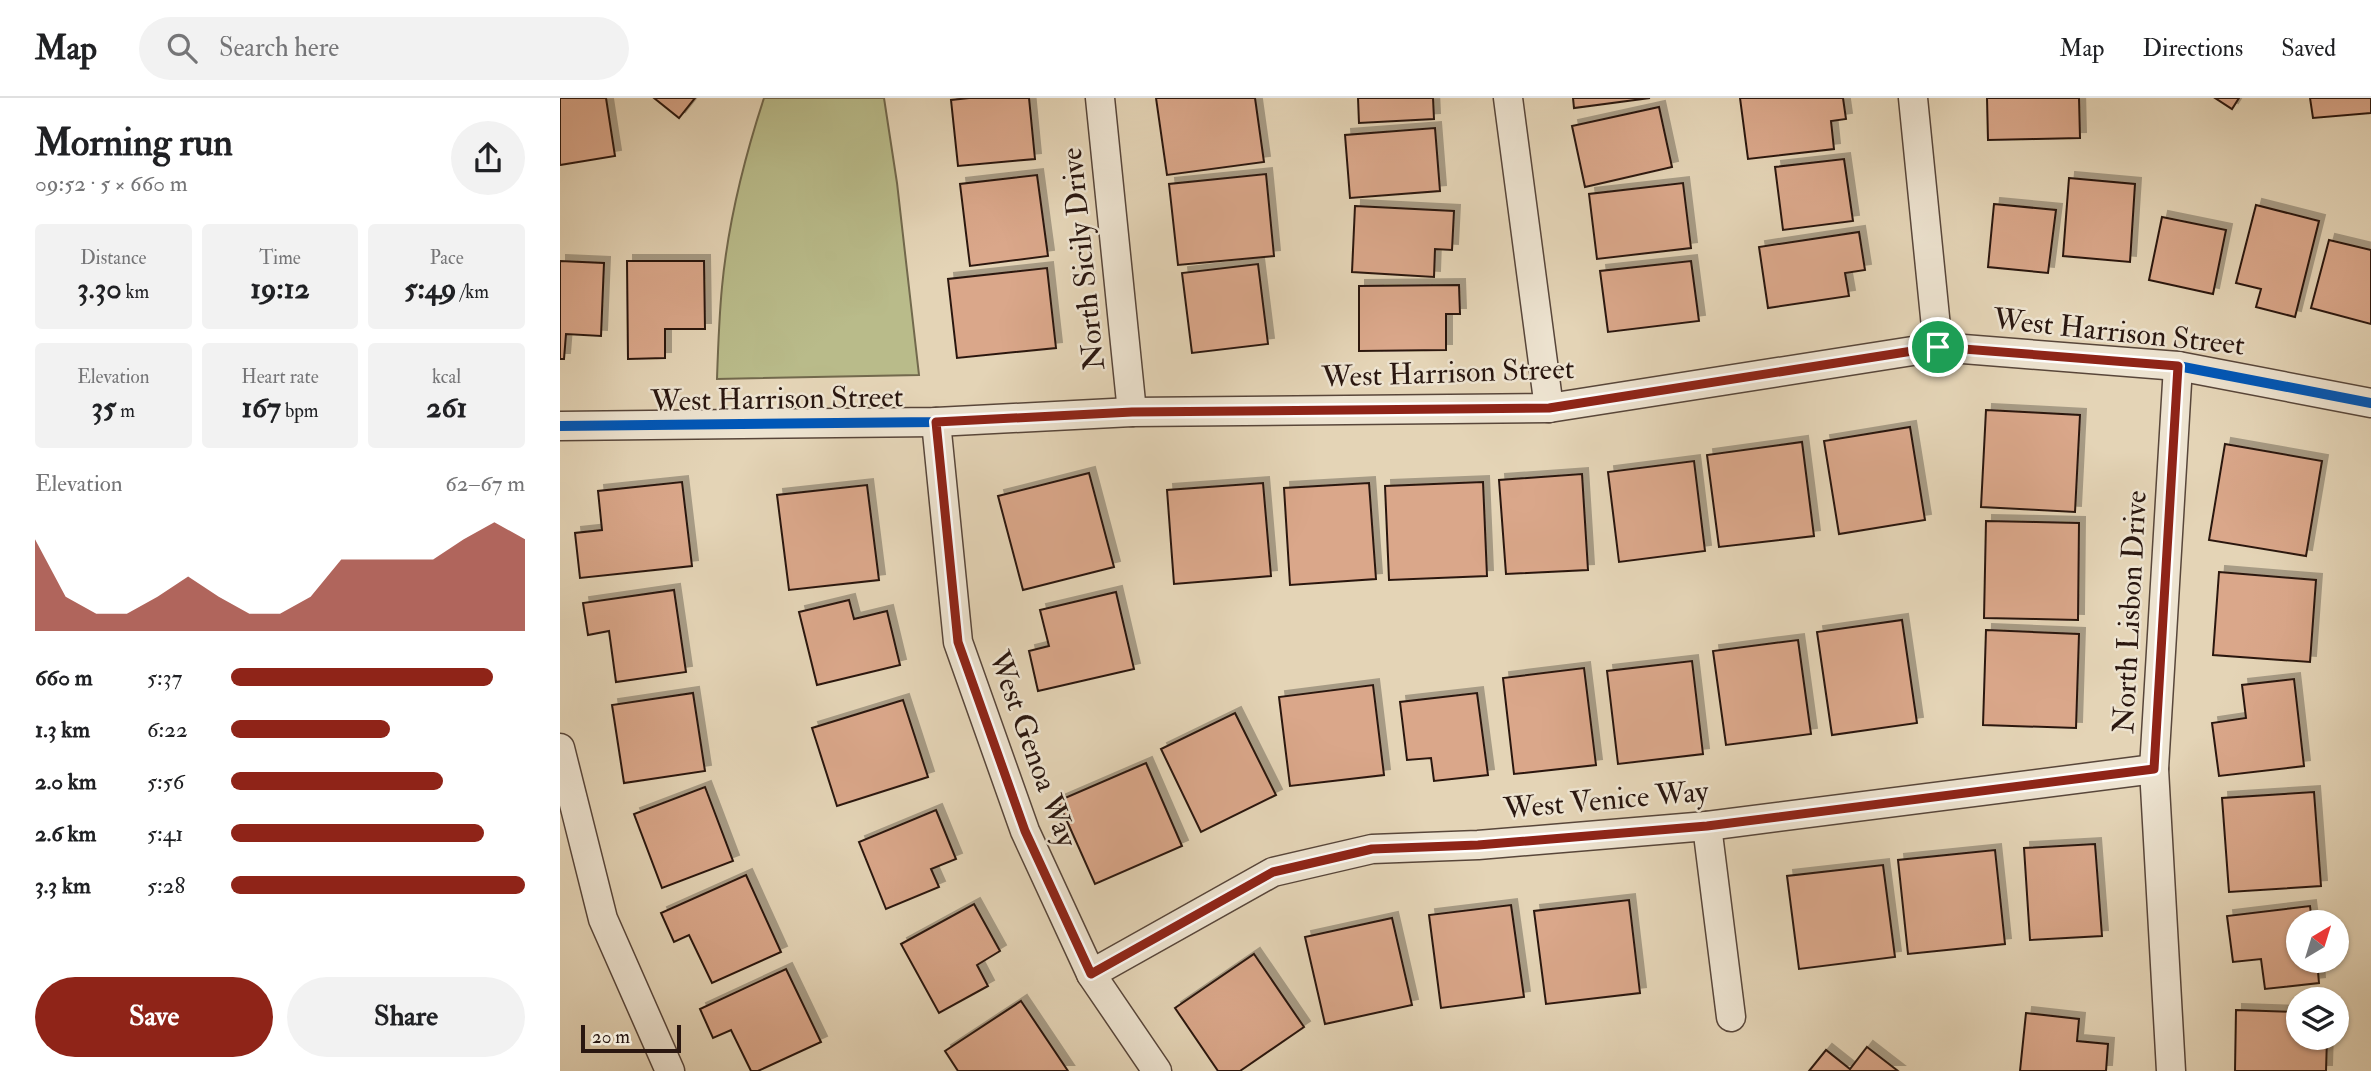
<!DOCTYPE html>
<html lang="en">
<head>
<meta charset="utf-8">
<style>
	:root { --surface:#fff; --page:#f2f2f2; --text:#202124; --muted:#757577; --line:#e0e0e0; --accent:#8f2418 }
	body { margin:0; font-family:"IM FELL Double Pica",serif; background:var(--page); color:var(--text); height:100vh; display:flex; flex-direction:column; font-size:26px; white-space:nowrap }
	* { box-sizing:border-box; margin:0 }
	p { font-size:23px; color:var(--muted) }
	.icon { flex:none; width:38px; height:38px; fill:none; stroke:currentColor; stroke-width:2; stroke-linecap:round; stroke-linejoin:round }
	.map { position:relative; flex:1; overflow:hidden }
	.panel { display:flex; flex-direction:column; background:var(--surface); width:560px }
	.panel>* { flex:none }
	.needle { width:46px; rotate:38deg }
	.fabs { position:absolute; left:1726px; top:812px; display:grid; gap:14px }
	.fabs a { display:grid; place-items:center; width:63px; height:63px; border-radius:50%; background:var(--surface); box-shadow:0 2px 5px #0004; font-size:35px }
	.scale { position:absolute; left:21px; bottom:18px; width:100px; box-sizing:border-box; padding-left:7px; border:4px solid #2a1710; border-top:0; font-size:19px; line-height:24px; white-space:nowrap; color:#2a1710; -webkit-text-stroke:5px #ede3d0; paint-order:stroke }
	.pin { position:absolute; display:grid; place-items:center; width:60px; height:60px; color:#fff; margin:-30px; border:4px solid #fff; border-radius:50%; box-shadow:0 2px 7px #0007 }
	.round { display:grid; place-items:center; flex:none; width:74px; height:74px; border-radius:37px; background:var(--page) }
	.overview { display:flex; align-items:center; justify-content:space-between; height:119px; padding:0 35px }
	h1 { font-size:38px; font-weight:800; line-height:52px }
	.metrics { display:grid; grid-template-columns:repeat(3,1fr); gap:10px; height:119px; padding:7px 35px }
	.metrics div { display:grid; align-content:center; border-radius:7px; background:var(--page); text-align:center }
	.metrics b { font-size:30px; font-weight:800 }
	.metrics small { font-size:19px; font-weight:400 }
	.metrics p { font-size:19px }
	.chart { height:196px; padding:14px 35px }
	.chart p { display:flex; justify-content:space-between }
	.chart svg { width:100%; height:126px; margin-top:7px; fill:var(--accent); opacity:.7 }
	.button { display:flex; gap:14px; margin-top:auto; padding:14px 35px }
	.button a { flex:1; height:80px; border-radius:42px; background:var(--accent); color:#fff; font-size:28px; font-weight:800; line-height:80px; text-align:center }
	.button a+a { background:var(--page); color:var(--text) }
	ul { padding:0 35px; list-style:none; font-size:23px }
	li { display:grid; grid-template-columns:112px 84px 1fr; align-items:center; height:52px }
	li i { height:18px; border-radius:9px; background:var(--accent) }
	header { display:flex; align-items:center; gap:42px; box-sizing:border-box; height:98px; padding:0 35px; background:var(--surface); border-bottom:2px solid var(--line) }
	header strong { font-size:33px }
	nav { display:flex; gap:38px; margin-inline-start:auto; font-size:24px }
	.search { width:490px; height:63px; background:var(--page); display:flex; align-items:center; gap:18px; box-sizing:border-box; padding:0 24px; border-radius:38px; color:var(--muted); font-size:26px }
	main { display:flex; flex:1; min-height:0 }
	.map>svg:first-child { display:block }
	.green { fill:#b9bb8a; stroke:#72694d; stroke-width:2 }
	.building { fill:#daa78a; stroke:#2a1710; stroke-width:2; filter:url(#shadow) }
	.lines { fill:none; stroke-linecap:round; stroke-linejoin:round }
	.street-casing { stroke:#58463a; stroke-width:31 }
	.street { stroke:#ede3d0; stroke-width:28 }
	.cycleway-casing { stroke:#ede3d0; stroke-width:15 }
	.cycleway { stroke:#0057b8; stroke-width:10 }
	.route-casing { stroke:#fff; stroke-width:14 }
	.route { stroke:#8f2418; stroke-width:9 }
	.labels { text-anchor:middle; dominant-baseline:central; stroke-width:5; stroke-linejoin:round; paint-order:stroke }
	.street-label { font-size:30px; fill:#2a1710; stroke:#ede3d0 }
</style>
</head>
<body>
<header>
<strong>Map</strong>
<div class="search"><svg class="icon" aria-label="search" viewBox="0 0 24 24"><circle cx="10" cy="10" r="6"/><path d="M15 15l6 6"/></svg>Search here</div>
<nav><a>Map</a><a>Directions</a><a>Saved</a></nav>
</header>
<main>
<section class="panel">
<div class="overview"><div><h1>Morning run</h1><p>09:52 · 5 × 660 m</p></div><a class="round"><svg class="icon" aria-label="share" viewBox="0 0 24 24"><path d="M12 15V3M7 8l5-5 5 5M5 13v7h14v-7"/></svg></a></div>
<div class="metrics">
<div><p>Distance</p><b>3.30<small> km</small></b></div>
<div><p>Time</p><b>19:12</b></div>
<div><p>Pace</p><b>5:49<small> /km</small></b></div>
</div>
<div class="metrics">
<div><p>Elevation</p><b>35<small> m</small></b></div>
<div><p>Heart rate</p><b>167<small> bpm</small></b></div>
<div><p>kcal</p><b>261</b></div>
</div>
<div class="chart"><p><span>Elevation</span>62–67 m</p>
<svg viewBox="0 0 160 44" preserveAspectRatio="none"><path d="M0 44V12L10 32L20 38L30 38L40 32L50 25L60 32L70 38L80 38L90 32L100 19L110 19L120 19L130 19L140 12L150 6L160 12V44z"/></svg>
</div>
<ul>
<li><b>660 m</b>5:37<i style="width:89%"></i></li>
<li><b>1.3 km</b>6:22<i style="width:54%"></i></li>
<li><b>2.0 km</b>5:56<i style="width:72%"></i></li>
<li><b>2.6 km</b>5:41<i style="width:86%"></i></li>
<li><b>3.3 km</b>5:28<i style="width:100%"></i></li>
</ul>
<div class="button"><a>Save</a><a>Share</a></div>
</section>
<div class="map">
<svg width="1811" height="973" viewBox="0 0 1811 973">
	<defs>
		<filter id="shadow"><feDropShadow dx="6" dy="-6" stdDeviation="0" flood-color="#0004"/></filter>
	</defs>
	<rect width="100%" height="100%" fill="#e4d4b6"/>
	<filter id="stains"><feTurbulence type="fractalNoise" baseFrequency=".00286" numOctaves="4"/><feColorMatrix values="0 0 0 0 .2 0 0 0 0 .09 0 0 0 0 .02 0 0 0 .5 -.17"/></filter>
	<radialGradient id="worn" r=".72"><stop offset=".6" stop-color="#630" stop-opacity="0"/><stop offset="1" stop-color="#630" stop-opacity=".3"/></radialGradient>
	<path class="green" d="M 204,0 L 324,0 L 337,85 L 359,277 L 157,281 C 158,251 159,220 162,189 C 168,125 184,61 204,0 Z"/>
	<g class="building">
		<path d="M 0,0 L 46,0 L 55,58 L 0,67 Z"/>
		<path d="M 94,0 L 135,0 L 119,20 Z"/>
		<path d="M 409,0 L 469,0 L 475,61 L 398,68 L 391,2 Z"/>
		<path d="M 596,0 L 695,0 L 704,64 L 607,77 Z"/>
		<path d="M 798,0 L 873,0 L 874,21 L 799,25 Z"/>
		<path d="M 1013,0 L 1090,0 L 1014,10 Z"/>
		<path d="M 1180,0 L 1283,0 L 1286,21 L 1271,23 L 1274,51 L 1188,61 Z"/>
		<path d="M 1427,0 L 1519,0 L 1520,40 L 1428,42 Z"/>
		<path d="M 1655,0 L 1679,0 L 1672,11 Z"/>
		<path d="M 1750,0 L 1811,0 L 1811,15 L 1753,20 Z"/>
		<path d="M 1099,9 L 1112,69 L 1025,89 L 1012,28 Z"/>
		<path d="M 875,30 L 880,93 L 790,100 L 785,37 Z"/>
		<path d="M 1284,61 L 1293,123 L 1223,132 L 1215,69 Z"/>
		<path d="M 706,76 L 714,158 L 618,167 L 609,86 Z"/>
		<path d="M 477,77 L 488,158 L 410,168 L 400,86 Z"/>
		<path d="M 1509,80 L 1575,86 L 1570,164 L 1503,158 Z"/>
		<path d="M 1123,85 L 1131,150 L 1037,161 L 1029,96 Z"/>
		<path d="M 1434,106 L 1496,112 L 1488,175 L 1428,169 Z"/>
		<path d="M 1696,107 L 1759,123 L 1735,219 L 1696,209 L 1701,191 L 1676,185 Z"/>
		<path d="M 795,108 L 894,113 L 892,152 L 875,151 L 874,179 L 792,174 Z"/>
		<path d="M 1602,119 L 1666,132 L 1653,196 L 1589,182 Z"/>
		<path d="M 1299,134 L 1305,172 L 1285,175 L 1289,198 L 1208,210 L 1199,149 Z"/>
		<path d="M 1769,142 L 1811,152 L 1811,226 L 1751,210 Z"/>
		<path d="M 0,163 L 44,165 L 41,238 L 6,236 L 4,261 L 0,261 Z"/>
		<path d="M 67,163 L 144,163 L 145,231 L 105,231 L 105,260 L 68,261 Z"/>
		<path d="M 1131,163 L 1139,223 L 1048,234 L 1040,173 Z"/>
		<path d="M 698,166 L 708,246 L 632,255 L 622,175 Z"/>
		<path d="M 487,170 L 496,250 L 397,260 L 388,181 Z"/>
		<path d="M 899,187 L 900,216 L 886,216 L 886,252 L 799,253 L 799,188 Z"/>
		<path d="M 1426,312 L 1520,317 L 1515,414 L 1421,409 Z"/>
		<path d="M 1350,329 L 1365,422 L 1279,436 L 1264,343 Z"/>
		<path d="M 1242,344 L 1254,438 L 1159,449 L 1147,357 Z"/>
		<path d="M 1665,346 L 1762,363 L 1746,458 L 1649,442 Z"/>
		<path d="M 1134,363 L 1145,453 L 1059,464 L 1048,374 Z"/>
		<path d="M 529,375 L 554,469 L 463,492 L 438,398 Z"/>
		<path d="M 1022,376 L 1028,472 L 946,476 L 939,382 Z"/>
		<path d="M 122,384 L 132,468 L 20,480 L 15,435 L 42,432 L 38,393 Z"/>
		<path d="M 923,384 L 927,478 L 829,482 L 825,388 Z"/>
		<path d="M 703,385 L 711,478 L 614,486 L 607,392 Z"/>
		<path d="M 809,385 L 816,481 L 730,487 L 724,390 Z"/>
		<path d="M 307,387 L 319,482 L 229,492 L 217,397 Z"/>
		<path d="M 1426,423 L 1519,425 L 1518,522 L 1424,520 Z"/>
		<path d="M 1659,474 L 1756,482 L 1750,564 L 1653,557 Z"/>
		<path d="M 114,492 L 126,574 L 56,584 L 49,533 L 28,537 L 23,505 Z"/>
		<path d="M 556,494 L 574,571 L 478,593 L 469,553 L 489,548 L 480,512 Z"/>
		<path d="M 289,502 L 294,521 L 327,513 L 340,567 L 257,587 L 239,514 Z"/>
		<path d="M 1342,522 L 1357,625 L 1272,637 L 1257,534 Z"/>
		<path d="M 1426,532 L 1519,536 L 1516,630 L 1423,627 Z"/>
		<path d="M 1238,542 L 1251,636 L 1166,647 L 1153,553 Z"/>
		<path d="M 1132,563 L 1143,656 L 1058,666 L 1047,573 Z"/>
		<path d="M 1024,570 L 1036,667 L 954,676 L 943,580 Z"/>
		<path d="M 1734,581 L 1744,668 L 1659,678 L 1652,625 L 1686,620 L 1682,587 Z"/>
		<path d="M 813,587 L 824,677 L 730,688 L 719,599 Z"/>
		<path d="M 133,595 L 145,673 L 64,685 L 52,607 Z"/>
		<path d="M 917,595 L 928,677 L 874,683 L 871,660 L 847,662 L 840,604 Z"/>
		<path d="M 343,602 L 368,679 L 277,708 L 252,630 Z"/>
		<path d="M 675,615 L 716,697 L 641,734 L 601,651 Z"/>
		<path d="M 586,665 L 622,748 L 535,786 L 498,703 Z"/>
		<path d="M 145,689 L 173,763 L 102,790 L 74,716 Z"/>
		<path d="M 1754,694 L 1761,788 L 1669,794 L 1662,700 Z"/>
		<path d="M 376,712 L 396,761 L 371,771 L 379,789 L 326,811 L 299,744 Z"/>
		<path d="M 1535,746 L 1542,838 L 1470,842 L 1464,750 Z"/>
		<path d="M 1435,752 L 1445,846 L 1348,856 L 1338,762 Z"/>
		<path d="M 1323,767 L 1335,859 L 1239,871 L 1227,778 Z"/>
		<path d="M 186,777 L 221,854 L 152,885 L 129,837 L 114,844 L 101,815 Z"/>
		<path d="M 1069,802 L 1080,895 L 986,906 L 974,813 Z"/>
		<path d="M 414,806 L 440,853 L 417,867 L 428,888 L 379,915 L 341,846 Z"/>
		<path d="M 951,807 L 964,899 L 881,910 L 869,817 Z"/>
		<path d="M 1750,808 L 1752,824 L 1738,824 L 1738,863 L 1757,863 L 1759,885 L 1705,891 L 1701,861 L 1673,864 L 1667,818 Z"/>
		<path d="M 832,820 L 852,907 L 765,926 L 745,839 Z"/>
		<path d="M 694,856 L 744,929 L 680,973 L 658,973 L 615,910 Z"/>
		<path d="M 226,871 L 261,944 L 198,973 L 191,973 L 171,932 L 153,940 L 140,911 Z"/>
		<path d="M 461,903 L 508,973 L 398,973 L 385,953 Z"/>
		<path d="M 1676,912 L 1738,914 L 1738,940 L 1767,940 L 1766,973 L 1675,973 Z"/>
		<path d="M 1466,915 L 1519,921 L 1517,943 L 1548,946 L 1546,973 L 1460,973 Z"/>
		<path d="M 1307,949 L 1338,973 L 1249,973 L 1266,952 L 1290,971 Z"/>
	</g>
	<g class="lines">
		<defs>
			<g id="street">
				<path d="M 540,0 L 572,314"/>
				<path d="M 948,0 L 989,310"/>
				<path d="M 1353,0 L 1378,249"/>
				<path d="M 376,324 L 398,544 L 465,733 L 531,876 L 597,973"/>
				<path d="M 0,328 L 376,324 L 572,314 L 989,310 L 1378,249 L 1618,268 L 1811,305"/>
				<path d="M 0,650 L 43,821 L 110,973"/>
				<path d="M 1147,728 L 1171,919"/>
				<path d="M 531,876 L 713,774 L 812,751 L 918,747 L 1147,728 L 1594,671"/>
				<path d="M 1611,973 L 1594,671 L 1618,268"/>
			</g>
		</defs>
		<use href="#street" class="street-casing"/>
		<use href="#street" class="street"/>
		<defs>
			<g id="cycleway">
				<path d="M 0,328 L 376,324 L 572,314 L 989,310 L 1378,249 L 1618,268 L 1811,305"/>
				<path d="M 531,876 L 713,774 L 812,751 L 918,747 L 1147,728 L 1594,671"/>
			</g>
		</defs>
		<use href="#cycleway" class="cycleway-casing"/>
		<use href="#cycleway" class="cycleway"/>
	</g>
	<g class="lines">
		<defs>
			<path id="route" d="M 1378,249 L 1618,268 L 1594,671 L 1147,728 L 918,747 L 812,751 L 713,774 L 531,876 L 465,733 L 398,544 L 376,324 L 572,314 L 989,310 Z"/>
		</defs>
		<use href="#route" class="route-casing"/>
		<use href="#route" class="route"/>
	</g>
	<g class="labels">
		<g class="street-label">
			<text transform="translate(523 161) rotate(-96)">North Sicily Drive</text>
			<text transform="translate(1559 234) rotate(6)">West Harrison Street</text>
			<text transform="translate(888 275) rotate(-2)">West Harrison Street</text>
			<text transform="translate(217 301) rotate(-1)">West Harrison Street</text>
			<text transform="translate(1570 514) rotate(-87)">North Lisbon Drive</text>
			<text transform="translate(473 651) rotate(70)">West Genoa Way</text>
			<text transform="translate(1046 702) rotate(-5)">West Venice Way</text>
		</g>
	</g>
	<rect width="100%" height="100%" filter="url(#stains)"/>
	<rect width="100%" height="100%" fill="url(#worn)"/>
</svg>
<div class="fabs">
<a><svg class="needle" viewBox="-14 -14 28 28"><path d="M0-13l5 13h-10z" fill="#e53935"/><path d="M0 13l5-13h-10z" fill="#757577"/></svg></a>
<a><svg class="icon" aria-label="layers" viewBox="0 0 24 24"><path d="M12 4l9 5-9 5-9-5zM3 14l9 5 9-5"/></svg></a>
</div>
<div class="scale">20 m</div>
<div class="pin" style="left:1378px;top:249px;background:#1e9e55"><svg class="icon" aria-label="arrive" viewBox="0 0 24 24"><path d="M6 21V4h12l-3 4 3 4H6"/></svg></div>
</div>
</main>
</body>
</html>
